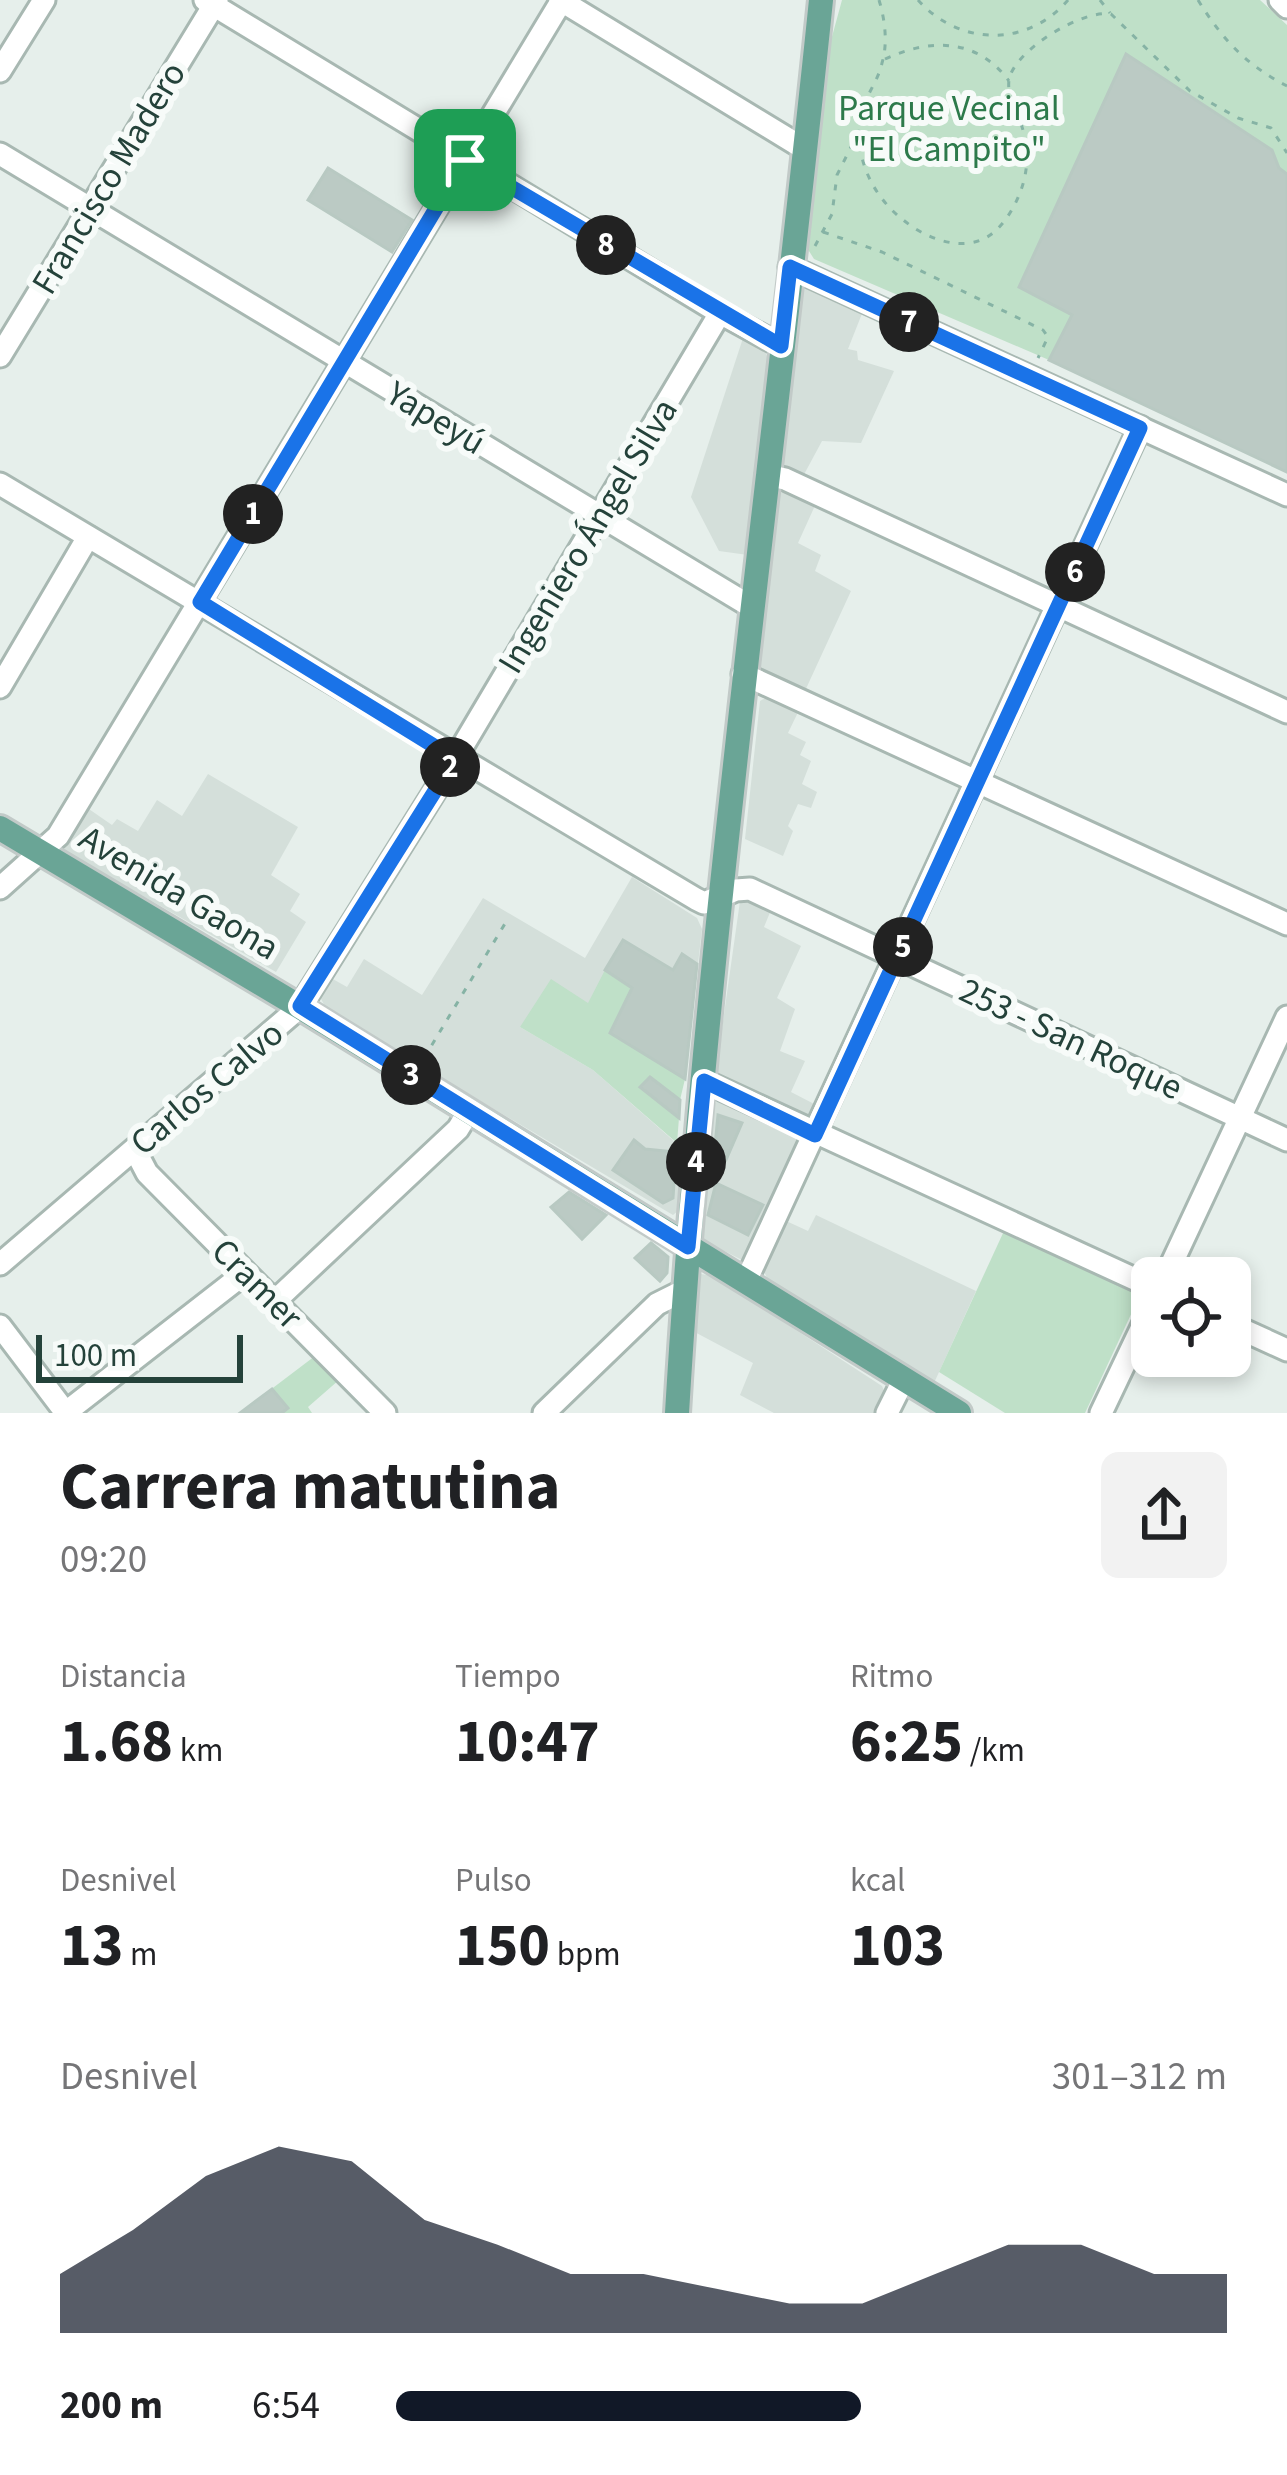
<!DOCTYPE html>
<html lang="es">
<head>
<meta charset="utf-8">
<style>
	:root { --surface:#fff; --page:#f2f2f2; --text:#202124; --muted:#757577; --accent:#111827 }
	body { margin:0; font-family:"Source Sans 3",sans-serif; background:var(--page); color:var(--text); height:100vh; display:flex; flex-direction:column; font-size:45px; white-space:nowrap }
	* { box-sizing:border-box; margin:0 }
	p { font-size:39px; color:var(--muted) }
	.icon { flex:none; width:66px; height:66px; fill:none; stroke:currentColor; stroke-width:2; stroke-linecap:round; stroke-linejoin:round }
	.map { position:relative; height:1413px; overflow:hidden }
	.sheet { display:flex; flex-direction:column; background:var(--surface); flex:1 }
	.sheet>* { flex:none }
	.tools { position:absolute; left:1131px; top:1257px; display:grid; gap:24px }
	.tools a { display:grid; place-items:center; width:120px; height:120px; border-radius:18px; background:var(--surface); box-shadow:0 6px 18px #0003; font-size:60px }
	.scale { position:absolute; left:36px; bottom:30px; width:207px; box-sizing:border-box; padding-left:12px; border:6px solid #24423a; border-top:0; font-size:33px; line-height:42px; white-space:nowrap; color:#24423a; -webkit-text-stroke:9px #f7fbf9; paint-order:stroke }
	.pin { position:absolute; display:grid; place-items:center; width:102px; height:102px; color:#fff; margin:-51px; border-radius:24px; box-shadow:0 6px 18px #0006 }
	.km { position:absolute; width:60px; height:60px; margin:-30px; border-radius:50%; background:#222; color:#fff; font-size:33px; line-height:60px; text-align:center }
	.round { display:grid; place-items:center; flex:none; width:126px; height:126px; border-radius:18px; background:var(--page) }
	.head { display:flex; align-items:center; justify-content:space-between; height:204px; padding:0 60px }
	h1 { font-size:66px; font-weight:700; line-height:90px }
	.metrics { display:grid; grid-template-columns:repeat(3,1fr); gap:18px; height:204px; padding:12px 60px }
	.metrics div { display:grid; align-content:center }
	.metrics b { font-size:60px; font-weight:700 }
	.metrics small { font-size:33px; font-weight:400 }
	.metrics p { font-size:33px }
	.chart { height:336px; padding:24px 60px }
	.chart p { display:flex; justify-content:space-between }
	.chart svg { width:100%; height:216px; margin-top:12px; fill:var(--accent); opacity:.7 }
	ul { padding:0 60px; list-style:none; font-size:39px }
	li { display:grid; grid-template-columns:192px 144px 1fr; align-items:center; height:90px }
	li i { height:30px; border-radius:15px; background:var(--accent) }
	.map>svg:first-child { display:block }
	.built { fill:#d4dfda }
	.green { fill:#bfe0c8 }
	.building { fill:#bbcac4; stroke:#b8c9c2; stroke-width:3 }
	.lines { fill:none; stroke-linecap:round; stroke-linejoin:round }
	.minor-casing { stroke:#a8b8b2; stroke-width:27 }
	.major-casing { stroke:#c2cac8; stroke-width:30 }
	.path { stroke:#86b3a5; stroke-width:3; stroke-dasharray:6 9; stroke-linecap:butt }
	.minor { stroke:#fff; stroke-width:21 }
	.major { stroke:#6aa596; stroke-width:24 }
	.route-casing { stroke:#fff; stroke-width:24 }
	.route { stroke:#1a73e8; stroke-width:15 }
	.labels { text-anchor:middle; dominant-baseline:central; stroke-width:12; stroke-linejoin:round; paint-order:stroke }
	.park-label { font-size:36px; fill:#2d7a4b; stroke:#f7fbf9 }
	.street-label { font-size:36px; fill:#24423a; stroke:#f7fbf9 }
</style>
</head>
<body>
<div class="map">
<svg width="1287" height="1413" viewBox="0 0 1287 1413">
	<rect width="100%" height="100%" fill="#e6efeb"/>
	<g class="built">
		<path d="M 811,286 L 863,311 L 848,349 L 857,351 L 858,360 L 894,371 L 861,443 L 822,441 L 801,480 L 782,471 L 779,461 L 801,289 Z"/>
		<path d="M 744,335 L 764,348 L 768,359 L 748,555 L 719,551 L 691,497 Z"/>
		<path d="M 788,488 L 818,499 L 798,543 L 821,555 L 815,571 L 851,591 L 804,693 L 762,673 L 757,661 L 778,495 Z"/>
		<path d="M 769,696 L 801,706 L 788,733 L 806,742 L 800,755 L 811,761 L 802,784 L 817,792 L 811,808 L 798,804 L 788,826 L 793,831 L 783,856 L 745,839 L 760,701 Z"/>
		<path d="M 208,774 L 298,827 L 271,875 L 300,894 L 290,911 L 306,922 L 276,972 L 64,851 L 65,841 L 86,807 L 112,825 L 117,819 L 138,831 L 157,800 L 182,816 Z"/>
		<path d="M 632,877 L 697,918 L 702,929 L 689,1042 L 625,1004 L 589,1004 L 520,1027 L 593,1070 L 683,1149 L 678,1211 L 673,1215 L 327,1010 L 320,997 L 331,978 L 347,987 L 364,959 L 422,995 L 483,898 L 585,958 Z"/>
		<path d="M 744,899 L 771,910 L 764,927 L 801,946 L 777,998 L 795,1009 L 780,1051 L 805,1061 L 791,1092 L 820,1107 L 810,1121 L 721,1078 L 716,1071 L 740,901 Z"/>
		<path d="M 721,1098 L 801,1140 L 744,1261 L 705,1241 L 697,1230 L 712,1106 Z"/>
		<path d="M 816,1215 L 976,1291 L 934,1383 L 767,1278 L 762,1267 L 784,1220 L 808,1231 Z"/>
		<path d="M 701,1274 L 713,1276 L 882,1386 L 885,1393 L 876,1413 L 774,1413 L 740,1395 L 753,1363 L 689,1329 Z"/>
	</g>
	<g class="green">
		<path d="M 842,0 L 1260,0 L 1287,25 L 1287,174 L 1126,55 L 1019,287 L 1072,315 L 1049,360 L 814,259 L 804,243 L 830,44 Z"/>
		<path d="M 605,970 L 633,989 L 611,1033 L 685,1079 L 680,1100 L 650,1077 L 641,1087 L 679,1118 L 677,1143 L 593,1070 L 520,1027 L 551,979 L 588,1003 Z"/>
		<path d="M 1004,1231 L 1140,1295 L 1085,1413 L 1005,1413 L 939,1372 Z"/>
		<path d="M 315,1356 L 339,1380 L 308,1407 L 312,1413 L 240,1413 Z"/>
	</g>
	<g class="building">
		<path d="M 1126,54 L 1272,150 L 1279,168 L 1287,174 L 1287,472 L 1049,360 L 1072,315 L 1019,287 Z"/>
		<path d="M 328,168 L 412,220 L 392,252 L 308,200 Z"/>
		<path d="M 623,940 L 673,970 L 682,954 L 697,964 L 685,1079 L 610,1033 L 632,988 L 605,970 Z"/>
		<path d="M 650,1077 L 680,1100 L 679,1118 L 640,1087 Z"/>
		<path d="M 718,1115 L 742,1123 L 726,1160 L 714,1156 Z"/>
		<path d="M 634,1140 L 645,1149 L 676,1152 L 673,1198 L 663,1203 L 613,1170 Z"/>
		<path d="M 716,1183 L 763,1205 L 748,1235 L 708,1215 Z"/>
		<path d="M 569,1192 L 606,1215 L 582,1239 L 551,1207 Z"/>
		<path d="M 651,1243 L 668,1257 L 667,1273 L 660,1281 L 635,1258 Z"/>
		<path d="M 272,1389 L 288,1408 L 282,1413 L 240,1413 Z"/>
	</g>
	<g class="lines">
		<defs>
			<g id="minor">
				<path d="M 205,0 L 720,313 L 781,346"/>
				<path d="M 560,0 L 803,148"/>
				<path d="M 1280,0 L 1287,7"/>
				<path d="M 0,71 L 44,0"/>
				<path d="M 0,154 L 750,606"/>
				<path d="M 790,267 L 1287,495"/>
				<path d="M 0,356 L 217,0"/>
				<path d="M 767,475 L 785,479 L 1287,712"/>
				<path d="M 0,484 L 696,899 L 704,903 L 736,890 L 750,889 L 1287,1140"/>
				<path d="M 743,674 L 1287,924"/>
				<path d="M 0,687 L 88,537"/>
				<path d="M 0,888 L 58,836 L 562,0"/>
				<path d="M 704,1081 L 1152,1287"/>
				<path d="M 135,1150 L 147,1173 L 385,1413"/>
				<path d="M 0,1264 L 300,1007 L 455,759 L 720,313"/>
				<path d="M 1165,1278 L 1287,1017"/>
				<path d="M 746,1281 L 1140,427"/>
				<path d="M 275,1301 L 458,1129 L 469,1111"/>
				<path d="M 1230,1324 L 1287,1350"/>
				<path d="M 0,1326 L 66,1413"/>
				<path d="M 65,1413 L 245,1273"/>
				<path d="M 544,1413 L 657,1304 L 685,1290"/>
				<path d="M 887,1413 L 904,1379"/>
				<path d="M 1101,1413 L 1152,1306"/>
			</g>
			<g id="major">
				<path d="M 0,828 L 300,1007 L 959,1413"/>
				<path d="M 677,1413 C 705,940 773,471 821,0"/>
			</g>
		</defs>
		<use href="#minor" class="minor-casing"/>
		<use href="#major" class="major-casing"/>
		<g class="path">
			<path d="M 879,0 C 885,20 888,43 882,63 C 879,78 869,91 864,105 C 850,147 868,192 902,219 C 920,234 945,246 969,243 C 986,241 996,232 1006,219 C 1026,190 1033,157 1021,124 C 1015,110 1007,95 1009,80 C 1014,50 1083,9 1111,14 L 1190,91 L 1238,118 L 1271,128 L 1287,153"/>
			<path d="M 918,0 C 959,46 1027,48 1068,0"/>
			<path d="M 1100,0 L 1110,13"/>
			<path d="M 1198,0 C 1222,39 1246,65 1287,86"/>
			<path d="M 885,59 C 931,38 977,38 1009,81"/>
			<path d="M 823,232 L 882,252 L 1043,330 L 1048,337 L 1038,358"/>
			<path d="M 815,246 L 832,214 L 837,175 L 858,133"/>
			<path d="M 424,1058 L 509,917"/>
		</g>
		<use href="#minor" class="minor"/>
		<use href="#major" class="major"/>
	</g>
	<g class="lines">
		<defs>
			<path id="route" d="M 465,160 L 781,346 L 790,267 L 1140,428 L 815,1135 L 704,1081 L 688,1247 L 300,1006 L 455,759 L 200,602 Z"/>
		</defs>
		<use href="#route" class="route-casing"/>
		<use href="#route" class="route"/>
	</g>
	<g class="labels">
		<g class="park-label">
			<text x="949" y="108">Parque Vecinal<tspan x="949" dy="41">"El Campito"</tspan></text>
		</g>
		<g class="street-label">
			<text transform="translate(109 178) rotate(-59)">Francisco Madero</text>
			<text transform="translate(436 418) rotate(31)">Yapeyú</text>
			<text transform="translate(588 536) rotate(-59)">Ingeniero Ángel Silva</text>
			<text transform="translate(179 893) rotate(31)">Avenida Gaona</text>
			<text transform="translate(1071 1039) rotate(25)">253 - San Roque</text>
			<text transform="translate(207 1088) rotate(-40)">Carlos Calvo</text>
			<text transform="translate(257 1284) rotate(45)">Cramer</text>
		</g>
	</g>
</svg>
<div class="tools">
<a><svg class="icon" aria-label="locate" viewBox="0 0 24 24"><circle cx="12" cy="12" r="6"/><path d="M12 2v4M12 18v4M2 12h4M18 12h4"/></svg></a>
</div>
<div class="scale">100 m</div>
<div class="pin" style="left:465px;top:160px;background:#1e9e55"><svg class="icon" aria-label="arrive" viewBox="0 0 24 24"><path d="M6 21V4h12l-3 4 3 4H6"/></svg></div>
<b class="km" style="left:253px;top:514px">1</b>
<b class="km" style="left:450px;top:767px">2</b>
<b class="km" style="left:411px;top:1075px">3</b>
<b class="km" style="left:696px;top:1162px">4</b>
<b class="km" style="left:903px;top:947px">5</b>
<b class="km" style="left:1075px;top:572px">6</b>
<b class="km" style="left:909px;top:322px">7</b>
<b class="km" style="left:606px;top:245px">8</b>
</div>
<section class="sheet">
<div class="head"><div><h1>Carrera matutina</h1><p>09:20</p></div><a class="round"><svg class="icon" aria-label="share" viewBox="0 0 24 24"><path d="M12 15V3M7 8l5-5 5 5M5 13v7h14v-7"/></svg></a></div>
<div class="metrics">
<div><p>Distancia</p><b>1.68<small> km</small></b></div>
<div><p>Tiempo</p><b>10:47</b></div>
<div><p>Ritmo</p><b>6:25<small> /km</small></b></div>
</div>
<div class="metrics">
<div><p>Desnivel</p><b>13<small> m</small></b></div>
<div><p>Pulso</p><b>150<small> bpm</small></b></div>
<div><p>kcal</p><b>103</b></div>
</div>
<div class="chart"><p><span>Desnivel</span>301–312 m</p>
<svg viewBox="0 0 160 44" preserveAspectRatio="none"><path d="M0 44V32L10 23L20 12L30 6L40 9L50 21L60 26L70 32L80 32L90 35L100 38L110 38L120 32L130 26L140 26L150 32L160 32V44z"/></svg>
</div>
<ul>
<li><b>200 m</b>6:54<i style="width:56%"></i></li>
</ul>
</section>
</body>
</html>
